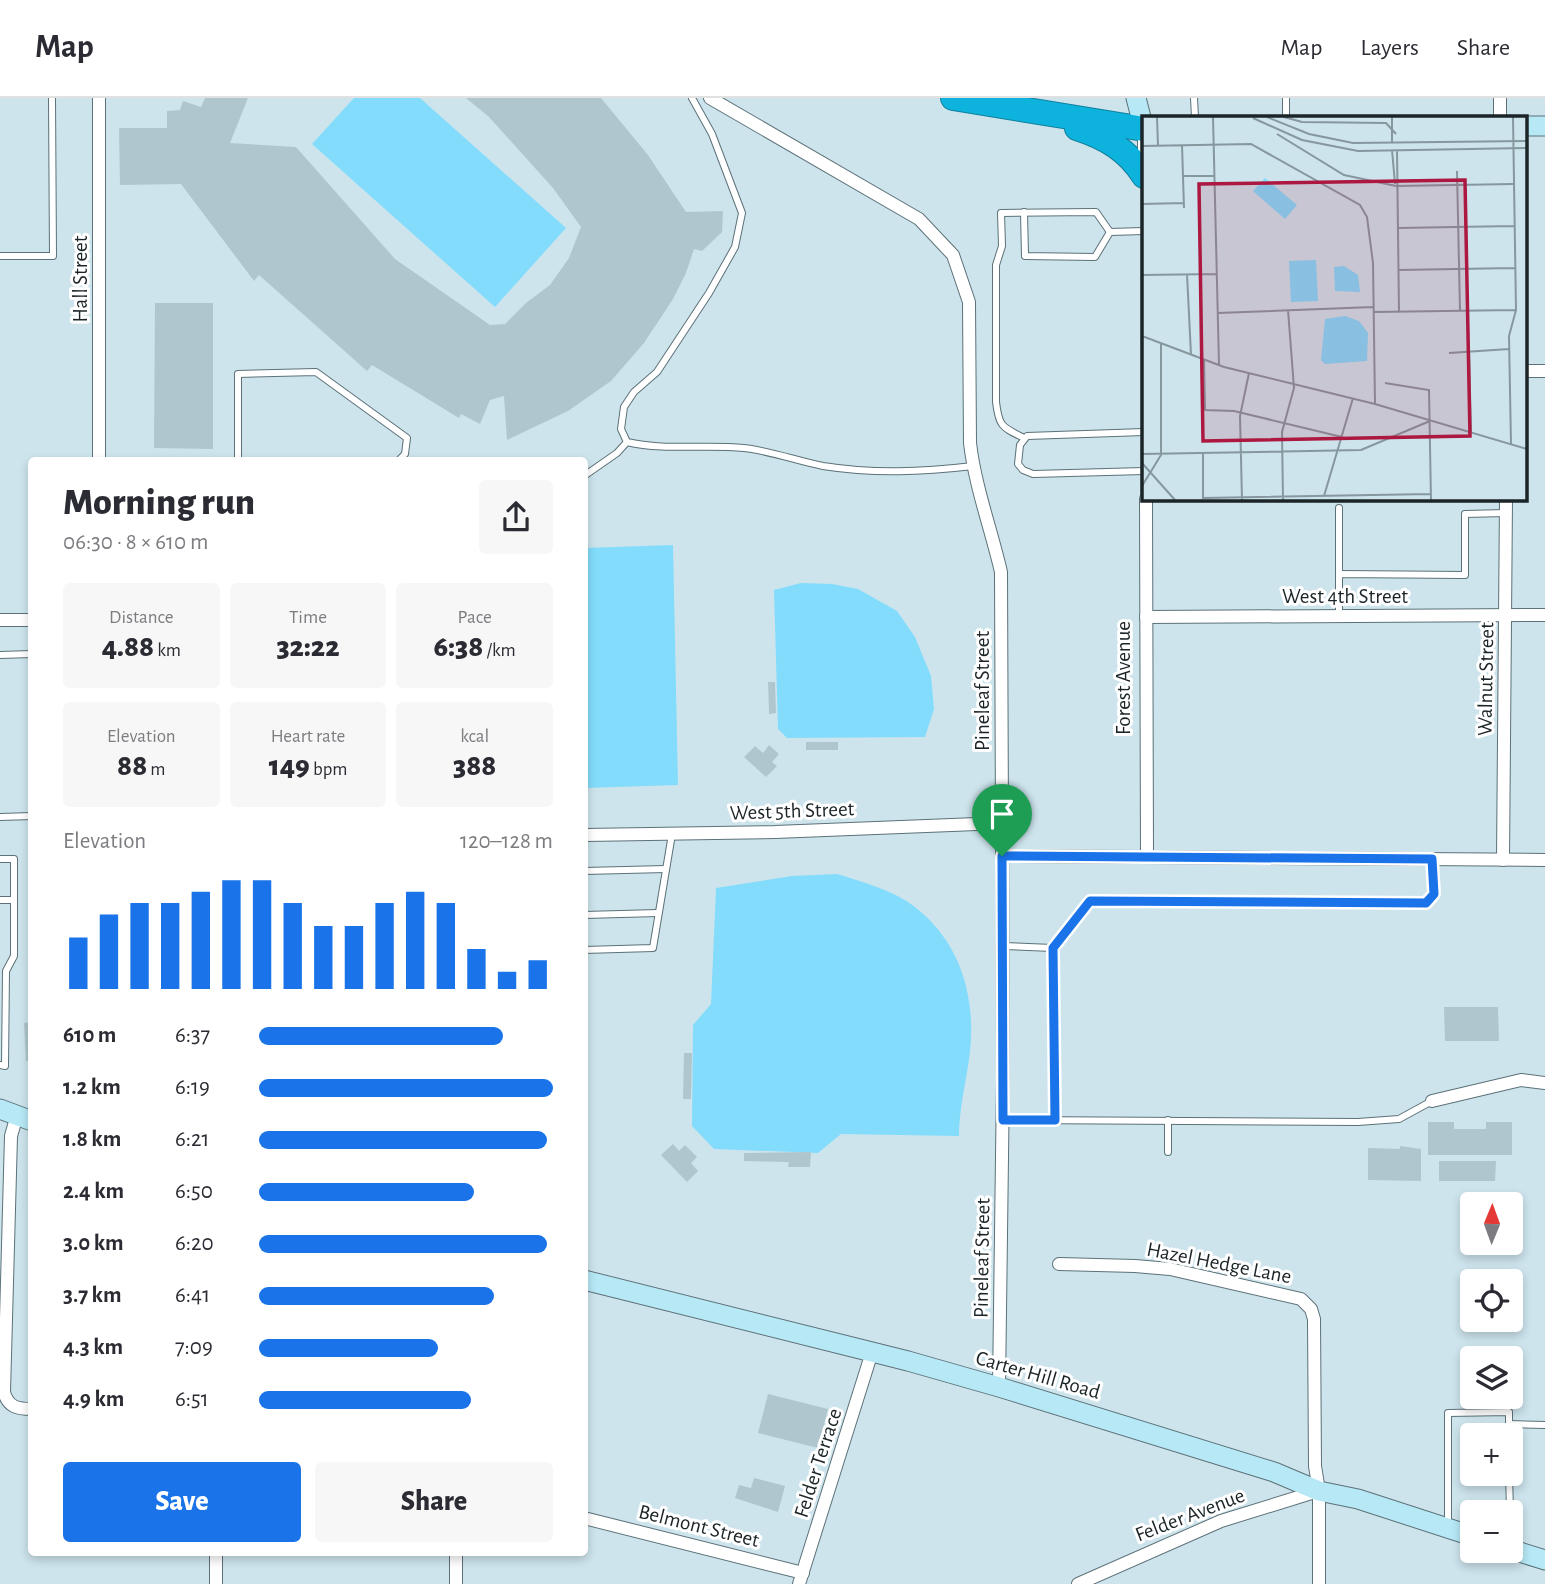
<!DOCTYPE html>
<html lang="en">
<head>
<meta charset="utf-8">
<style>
	:root { --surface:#fff; --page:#f7f7f7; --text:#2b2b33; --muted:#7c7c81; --line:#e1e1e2; --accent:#1a73e8 }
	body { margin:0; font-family:"Alegreya Sans",sans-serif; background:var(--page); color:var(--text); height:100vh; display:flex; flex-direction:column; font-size:26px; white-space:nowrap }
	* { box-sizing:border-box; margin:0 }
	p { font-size:23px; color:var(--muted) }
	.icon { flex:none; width:38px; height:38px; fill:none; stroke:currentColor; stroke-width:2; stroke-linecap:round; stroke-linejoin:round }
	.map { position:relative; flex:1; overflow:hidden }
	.drawer { position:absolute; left:28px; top:359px; width:560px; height:1099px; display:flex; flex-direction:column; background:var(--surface); border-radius:7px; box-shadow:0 4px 10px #0003 }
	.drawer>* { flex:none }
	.needle { width:46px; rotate:1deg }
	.controls { position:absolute; left:1460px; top:1094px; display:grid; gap:14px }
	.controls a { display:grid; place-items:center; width:63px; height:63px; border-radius:7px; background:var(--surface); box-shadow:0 4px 10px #0003; font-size:35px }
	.pin { position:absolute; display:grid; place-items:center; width:60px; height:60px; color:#fff; margin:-72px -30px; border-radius:50% 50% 50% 0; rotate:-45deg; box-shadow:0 0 7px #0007 }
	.pin .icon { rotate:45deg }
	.round { display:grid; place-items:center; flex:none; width:74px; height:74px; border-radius:7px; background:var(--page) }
	.overview { display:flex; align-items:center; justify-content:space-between; height:119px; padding:0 35px }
	h1 { font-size:38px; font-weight:800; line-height:52px }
	.figures { display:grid; grid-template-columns:repeat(3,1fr); gap:10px; height:119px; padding:7px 35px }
	.figures div { display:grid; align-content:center; border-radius:7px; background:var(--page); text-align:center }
	.figures b { font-size:30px; font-weight:800 }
	.figures small { font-size:19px; font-weight:400 }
	.figures p { font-size:19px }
	.chart { height:196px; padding:14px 35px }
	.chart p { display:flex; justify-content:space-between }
	.chart svg { width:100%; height:126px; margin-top:7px; stroke:var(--accent); stroke-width:6 }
	.action { display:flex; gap:14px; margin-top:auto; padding:14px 35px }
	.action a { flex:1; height:80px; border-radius:7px; background:var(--accent); color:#fff; font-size:28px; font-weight:800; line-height:80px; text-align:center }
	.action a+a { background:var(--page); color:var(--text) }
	ul { padding:0 35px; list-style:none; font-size:23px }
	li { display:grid; grid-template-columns:112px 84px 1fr; align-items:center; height:52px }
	li i { height:18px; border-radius:9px; background:var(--accent) }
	header { display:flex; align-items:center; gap:42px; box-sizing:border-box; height:98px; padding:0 35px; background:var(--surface); border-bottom:2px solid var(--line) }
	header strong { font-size:33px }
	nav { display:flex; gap:38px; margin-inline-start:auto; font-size:24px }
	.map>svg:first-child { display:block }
	.green { fill:#83dcfc }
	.building { fill:#b0c6cf }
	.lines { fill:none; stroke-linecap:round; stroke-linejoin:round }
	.lane-casing { stroke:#5c7178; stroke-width:8 }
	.street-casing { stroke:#5c7178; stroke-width:14 }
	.secondary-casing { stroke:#5c7178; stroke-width:21 }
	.highway-casing { stroke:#12809d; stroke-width:26 }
	.lane { stroke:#fff; stroke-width:6 }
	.street { stroke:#fff; stroke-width:12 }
	.secondary { stroke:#b6e8f5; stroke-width:19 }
	.highway { stroke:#0db2dd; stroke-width:24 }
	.route-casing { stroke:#fff; stroke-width:14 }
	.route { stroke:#1a73e8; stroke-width:9 }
	.labels { text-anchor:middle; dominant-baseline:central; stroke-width:6; stroke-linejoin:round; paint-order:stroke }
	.street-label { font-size:21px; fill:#1b2427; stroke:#fff }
	.inset-road { fill:none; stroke:#86979e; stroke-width:2 }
	.view { fill:#ac1840; fill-opacity:0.15; stroke:#ac1840; stroke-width:3.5 }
	.inset-edge { fill:none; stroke:#1b2427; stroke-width:3.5 }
</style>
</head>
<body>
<header>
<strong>Map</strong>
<nav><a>Map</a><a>Layers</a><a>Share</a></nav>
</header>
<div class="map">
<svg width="1545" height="1486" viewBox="0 0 1545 1486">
	<rect width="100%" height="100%" fill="#cde4ed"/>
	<g class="green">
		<path d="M 354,0 L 420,0 L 566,130 L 495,209 L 312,46 Z"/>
		<path d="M 673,447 L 678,687 L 585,690 L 585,450 Z"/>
		<path d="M 801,485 L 832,486 L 858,491 L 897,513 L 915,539 L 931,578 L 934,611 L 925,639 L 787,640 L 778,631 L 774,492 Z"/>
		<path d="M 837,776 C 863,784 893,792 915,809 C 960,844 976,898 970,953 C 967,981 959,1009 959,1038 L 841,1036 L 818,1055 L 714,1051 L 692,1028 L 693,927 L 711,906 L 716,790 L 792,778 Z"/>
	</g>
	<g class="building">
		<path d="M 205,0 L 248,0 L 230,45 L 296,49 L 395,161 L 490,227 L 505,226 L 526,205 L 550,187 L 569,160 L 581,129 L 553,90 L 489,19 L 466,0 L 601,0 L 648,57 L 686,114 L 723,113 L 722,134 L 702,153 L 694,151 L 686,175 L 673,201 L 644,245 L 611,283 L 568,313 L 507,342 L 504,298 L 490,302 L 480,326 L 461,316 L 459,320 L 372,267 L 367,273 L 259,177 L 254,183 L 181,86 L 120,87 L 119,30 L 167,30 L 167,13 L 180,12 L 183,3 L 201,9 Z"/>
		<path d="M 155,205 L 213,205 L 213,351 L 154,350 Z"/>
		<path d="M 768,584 L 775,584 L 776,615 L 769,616 Z"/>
		<rect x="806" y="644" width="32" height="8"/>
		<path d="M 769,647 L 779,656 L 772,664 L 777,668 L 766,679 L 744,659 L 755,648 L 763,655 Z"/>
		<path d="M 1444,909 L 1498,909 L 1499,943 L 1445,943 Z"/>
		<path d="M 32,924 L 32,963 L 26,963 L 24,925 Z"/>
		<path d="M 684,955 L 692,955 L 691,1001 L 683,1001 Z"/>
		<path d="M 1428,1024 L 1454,1024 L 1454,1031 L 1486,1031 L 1486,1024 L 1512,1024 L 1512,1057 L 1428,1057 Z"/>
		<path d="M 673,1046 L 679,1053 L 685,1047 L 697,1059 L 691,1065 L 698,1073 L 687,1084 L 661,1057 Z"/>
		<path d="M 1400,1048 L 1421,1051 L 1421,1083 L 1368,1082 L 1368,1050 L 1400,1051 Z"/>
		<path d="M 811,1054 L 810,1069 L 788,1069 L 789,1064 L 744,1063 L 744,1055 Z"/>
		<path d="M 1439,1063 L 1496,1063 L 1495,1083 L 1439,1083 Z"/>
		<path d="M 768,1296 L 828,1311 L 818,1350 L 758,1335 Z"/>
		<path d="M 754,1380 L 785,1388 L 778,1414 L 735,1400 L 739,1387 L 751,1390 Z"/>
	</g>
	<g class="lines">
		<defs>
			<g id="lane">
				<path d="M 692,0 L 712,36 L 742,115 L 735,149 L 709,195 L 657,274 L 634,294 L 624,309 L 621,331 L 627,344 C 665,353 705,346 744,350 C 771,353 797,363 823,368 C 874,376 922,374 973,368"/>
				<path d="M 1194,0 L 1195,19"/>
				<path d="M 1286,19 L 1286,0"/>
				<path d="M 1024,114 L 1025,158 L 1095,159 L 1110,134"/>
				<path d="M 0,158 L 53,158 L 52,0"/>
				<path d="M 1144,334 L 1027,338 L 1020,347 L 1018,366 L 1023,372 L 1033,376 L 1144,373"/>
				<path d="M 1024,340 C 1002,329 999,329 996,304 L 996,167 L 1002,148 L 1001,115 L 1096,114 L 1110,134 L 1144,133"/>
				<path d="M 238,362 L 238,276 L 316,274 L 407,340 L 405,356 L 399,362"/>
				<path d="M 584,378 L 617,355 L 627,344"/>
				<path d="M 1339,476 L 1339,410"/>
				<path d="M 1339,518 L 1339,476 L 1465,477 L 1465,416 L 1506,415"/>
				<path d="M 0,557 L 32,556"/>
				<path d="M 0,719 L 32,718"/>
				<path d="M 0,761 L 14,761 L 14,858 L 6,873 L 5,968 L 0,967"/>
				<path d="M 584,773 L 666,771"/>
				<path d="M 0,802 L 14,802"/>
				<path d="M 584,817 L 658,815"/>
				<path d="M 1003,848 L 1053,850"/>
				<path d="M 584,852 L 653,850 L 672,736"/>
				<path d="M 1003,1022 L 1358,1024 L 1399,1021 L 1432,1003"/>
				<path d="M 1055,1022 L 1053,850 L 1090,803 L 1426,805 L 1434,796 L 1432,761"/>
				<path d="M 1168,1054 L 1168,1022"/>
				<path d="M 1509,1326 L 1545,1327"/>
				<path d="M 1509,1376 L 1510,1414"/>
				<path d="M 1448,1428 L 1448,1315 L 1509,1314 L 1509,1337"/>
			</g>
			<g id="street">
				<path d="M 99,0 L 99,362"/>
				<path d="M 710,0 L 919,121 L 953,157 L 969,204 L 970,345 C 975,388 991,431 1001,474 L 1003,982 L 999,1289"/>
				<path d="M 1500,0 L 1500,19"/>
				<path d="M 1144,31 L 1144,68"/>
				<path d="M 1526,273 L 1545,273"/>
				<path d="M 1146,401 L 1147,759"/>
				<path d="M 1146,519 L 1545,517"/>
				<path d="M 0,522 L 32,522"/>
				<path d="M 584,737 L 775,734 L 1002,725"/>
				<path d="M 1002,758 L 1545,762"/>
				<path d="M 1503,762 L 1506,401"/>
				<path d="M 1432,1003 L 1521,982 L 1545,985"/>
				<path d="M 17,1017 L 11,1038 L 4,1294 C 8,1309 17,1311 32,1311"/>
				<path d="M 1059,1166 L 1135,1168 L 1170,1171 L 1301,1201 L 1311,1211 L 1314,1221 L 1315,1368 L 1319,1393 L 1319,1486"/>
				<path d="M 584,1420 L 803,1475"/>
				<path d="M 216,1454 L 216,1486"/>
				<path d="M 456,1486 L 456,1454"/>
				<path d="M 799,1486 L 872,1254"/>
				<path d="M 1078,1486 L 1221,1423 L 1318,1393"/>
			</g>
			<g id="secondary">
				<path d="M 1136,0 L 1144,31"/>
				<path d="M 1526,28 L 1545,28"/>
				<path d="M 0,1011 L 32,1023"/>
				<path d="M 584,1182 L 908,1263 L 999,1289 L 1274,1374 L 1319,1393 L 1358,1401 L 1472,1438"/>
				<path d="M 1510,1451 L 1545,1462"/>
			</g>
			<g id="highway">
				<path d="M 953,0 L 1144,31"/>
				<path d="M 1077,30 C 1105,39 1128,52 1144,78"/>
			</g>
		</defs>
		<use href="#lane" class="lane-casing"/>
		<use href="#street" class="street-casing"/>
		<use href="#secondary" class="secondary-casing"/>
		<use href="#highway" class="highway-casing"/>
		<use href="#lane" class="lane"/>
		<use href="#street" class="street"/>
		<use href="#secondary" class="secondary"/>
		<use href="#highway" class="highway"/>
	</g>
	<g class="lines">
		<defs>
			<path id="route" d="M 1002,758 L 1432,761 L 1434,796 L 1426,805 L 1090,803 L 1053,850 L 1055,1022 L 1003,1022 Z"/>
		</defs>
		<use href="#route" class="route-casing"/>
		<use href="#route" class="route"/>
	</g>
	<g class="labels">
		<g class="street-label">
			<text transform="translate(80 181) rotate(-90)">Hall Street</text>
			<text x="1345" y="498">West 4th Street</text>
			<text transform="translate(1123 580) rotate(-90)">Forest Avenue</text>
			<text transform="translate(1486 581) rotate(-89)">Walnut Street</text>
			<text transform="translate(982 593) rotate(-90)">Pineleaf Street</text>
			<text transform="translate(792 713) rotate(-2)">West 5th Street</text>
			<text transform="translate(982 1160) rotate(-89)">Pineleaf Street</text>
			<text transform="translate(1219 1165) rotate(11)">Hazel Hedge Lane</text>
			<text transform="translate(1038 1277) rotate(16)">Carter Hill Road</text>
			<text transform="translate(818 1365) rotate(-72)">Felder Terrace</text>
			<text transform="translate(1190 1417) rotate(-21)">Felder Avenue</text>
			<text transform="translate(699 1428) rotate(14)">Belmont Street</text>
		</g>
	</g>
	<g transform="translate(1142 18)">
		<rect width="385" height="385" fill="#cde4ed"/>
		<path d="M 123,62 L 155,89 L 143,103 L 111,75 ZM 174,144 L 176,185 L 149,186 L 147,145 ZM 202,150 L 216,159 L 218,176 L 193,175 L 192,151 ZM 203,200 L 217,205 L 226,217 L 225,245 L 183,248 L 179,244 L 183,203 Z" fill="#83dcfc"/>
		<path class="inset-road" d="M 15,1 L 16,30M 71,1 L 77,249M 125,1 L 167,18 L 211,27 L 385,25M 142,1 L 160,6 L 244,7 L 254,18M 111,2 L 160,24 L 216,35 L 385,32M 135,18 L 202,59 L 254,70M 250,27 L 250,1M 40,29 L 42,92M 0,30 L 109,28 L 218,89 L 225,101 L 231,147 L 233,288M 250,34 L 253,68M 255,34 L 257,196M 315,55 L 318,195M 41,60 L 73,60M 254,70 L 371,68M 0,88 L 42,87M 255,112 L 372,110M 256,154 L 373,152M 45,158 L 49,239M 0,159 L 75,158M 232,196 L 373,194M 76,197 L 231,191M 0,220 L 82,251 L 233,288 L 385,333M 327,234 L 329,316M 307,237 L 367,233M 62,244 L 63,294 L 92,295 L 200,321M 243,267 L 287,274 L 289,384M 369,328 L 367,220 L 374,194 L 371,1M 61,336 L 61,383M 0,338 L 219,334 L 288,305M 0,347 L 33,384M 0,370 L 19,339 L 19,228M 182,380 L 211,282M 61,382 L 289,378M 100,384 L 98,300 L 107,257M 141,384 L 140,316 L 152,272 L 146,194"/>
		<path class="view" d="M 323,64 L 328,320 L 61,325 L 57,68 Z"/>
		<rect width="385" height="385" class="inset-edge"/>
	</g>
</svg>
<div class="controls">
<a><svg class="needle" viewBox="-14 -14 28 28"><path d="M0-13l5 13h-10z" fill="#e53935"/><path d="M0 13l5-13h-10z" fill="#7c7c81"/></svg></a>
<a><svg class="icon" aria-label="locate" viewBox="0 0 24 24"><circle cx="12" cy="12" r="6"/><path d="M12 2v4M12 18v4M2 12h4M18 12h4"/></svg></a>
<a><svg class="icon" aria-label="layers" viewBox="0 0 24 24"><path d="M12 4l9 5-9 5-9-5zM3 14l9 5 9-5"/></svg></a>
<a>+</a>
<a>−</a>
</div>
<div class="pin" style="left:1002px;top:758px;background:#1e9e55"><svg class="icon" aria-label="arrive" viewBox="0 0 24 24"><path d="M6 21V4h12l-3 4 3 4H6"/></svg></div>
<section class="drawer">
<div class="overview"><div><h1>Morning run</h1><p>06:30 · 8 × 610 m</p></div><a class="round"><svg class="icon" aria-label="share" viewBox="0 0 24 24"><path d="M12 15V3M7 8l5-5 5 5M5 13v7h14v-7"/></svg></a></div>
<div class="figures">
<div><p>Distance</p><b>4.88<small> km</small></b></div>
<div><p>Time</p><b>32:22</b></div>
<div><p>Pace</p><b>6:38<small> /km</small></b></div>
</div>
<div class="figures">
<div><p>Elevation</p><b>88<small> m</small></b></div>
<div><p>Heart rate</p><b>149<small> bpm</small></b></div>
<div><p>kcal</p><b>388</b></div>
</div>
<div class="chart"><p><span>Elevation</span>120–128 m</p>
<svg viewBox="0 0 160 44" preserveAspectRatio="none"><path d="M5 44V26M15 44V18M25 44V14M35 44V14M45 44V10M55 44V6M65 44V6M75 44V14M85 44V22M95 44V22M105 44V14M115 44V10M125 44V14M135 44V30M145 44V38M155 44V34"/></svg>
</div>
<ul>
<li><b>610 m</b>6:37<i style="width:83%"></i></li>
<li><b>1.2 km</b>6:19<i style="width:100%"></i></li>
<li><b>1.8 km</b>6:21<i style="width:98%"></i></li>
<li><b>2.4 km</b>6:50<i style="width:73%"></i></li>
<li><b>3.0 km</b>6:20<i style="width:98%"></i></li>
<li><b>3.7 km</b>6:41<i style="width:80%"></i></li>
<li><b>4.3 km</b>7:09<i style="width:61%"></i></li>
<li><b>4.9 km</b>6:51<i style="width:72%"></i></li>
</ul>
<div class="action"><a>Save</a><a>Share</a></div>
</section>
</div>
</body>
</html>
